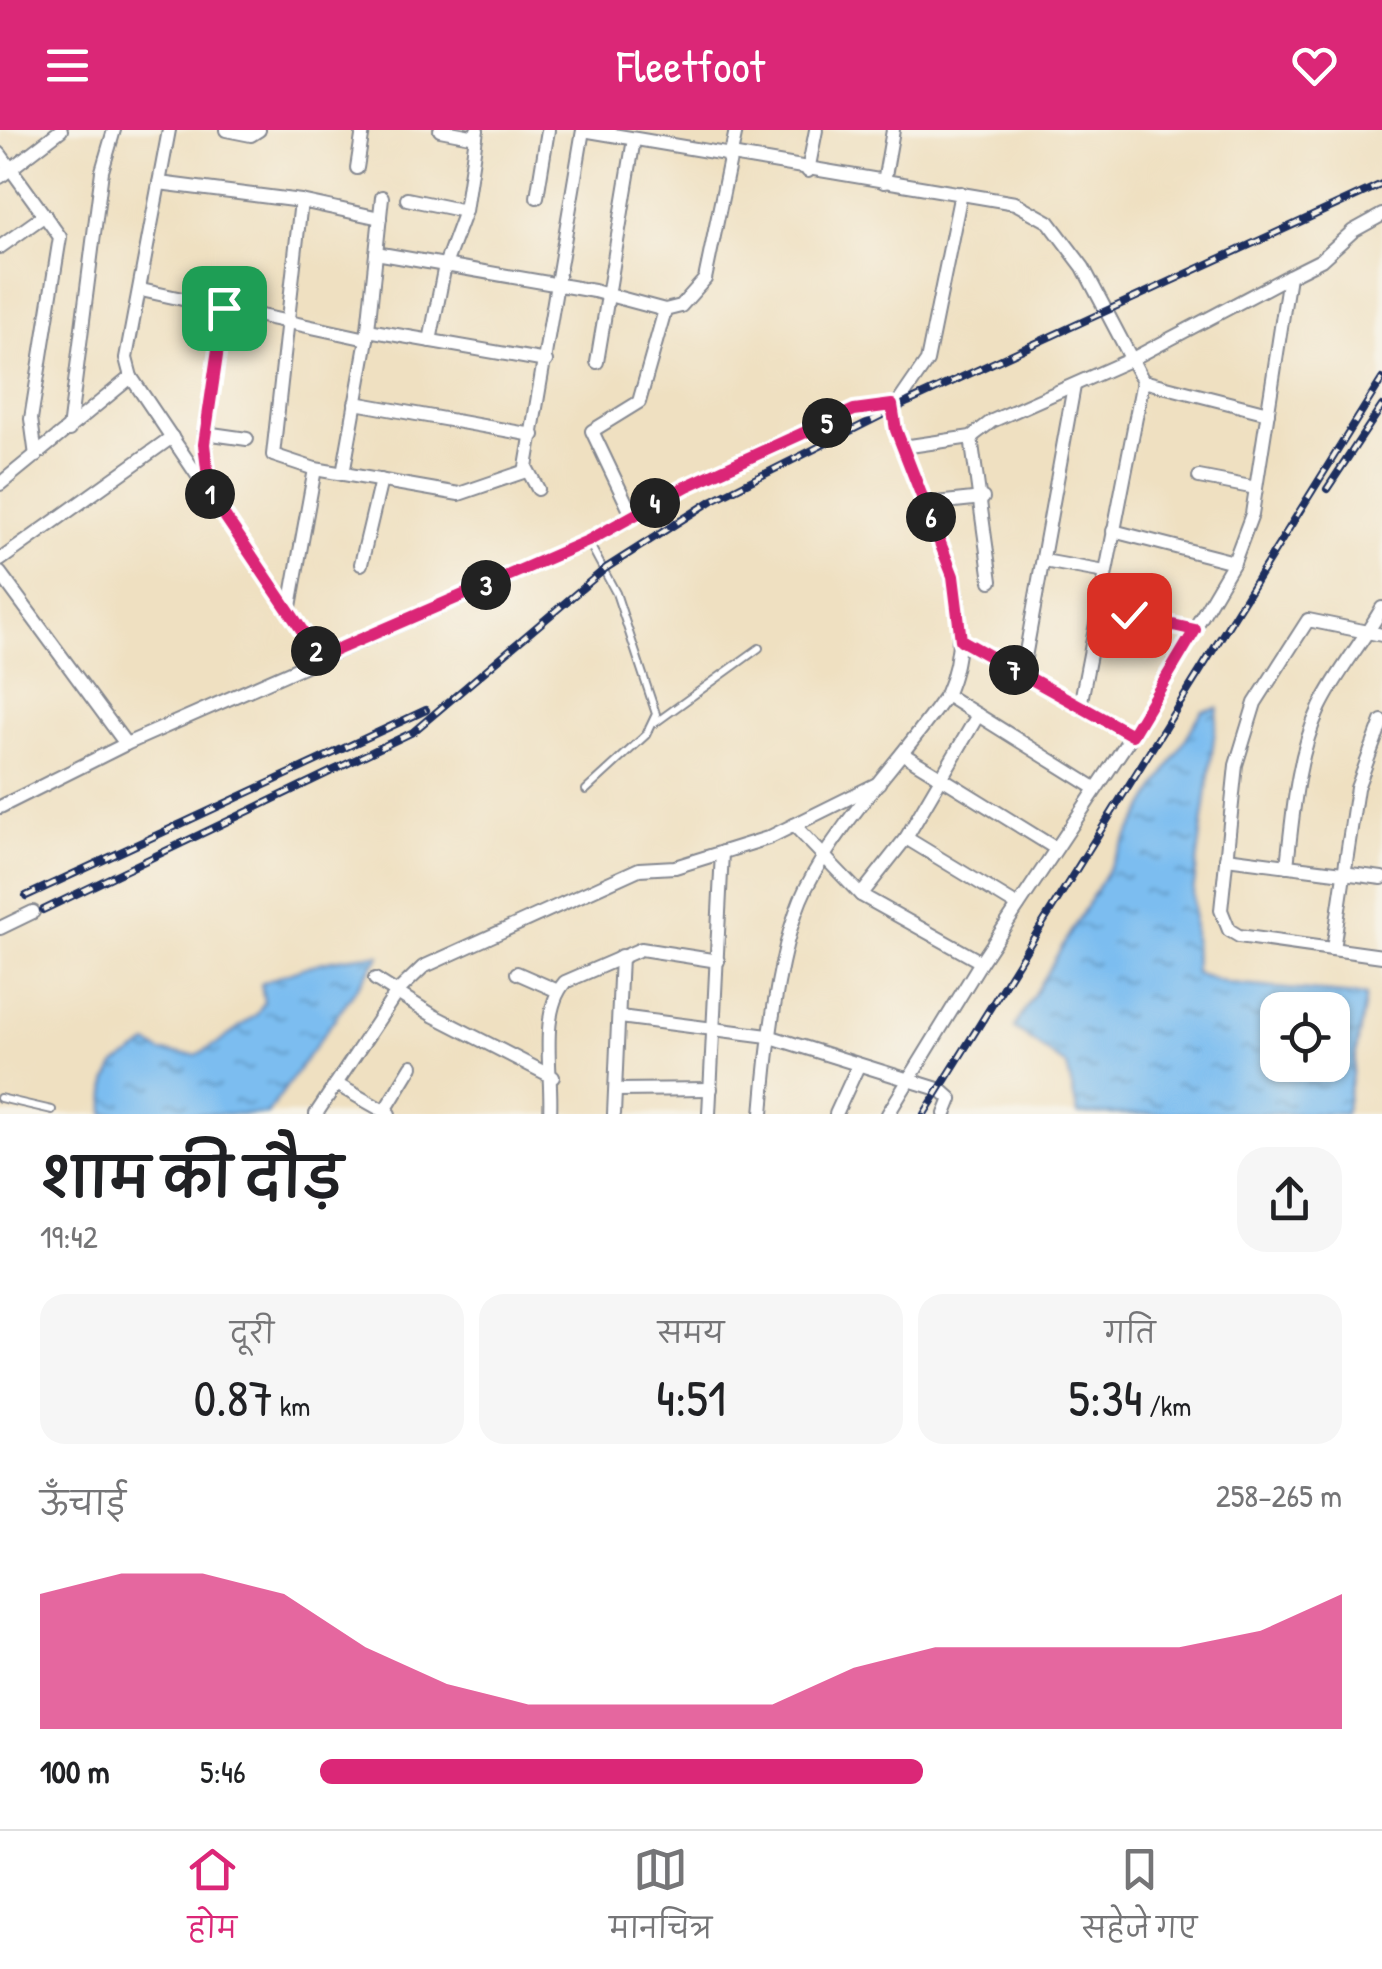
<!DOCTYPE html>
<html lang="hi">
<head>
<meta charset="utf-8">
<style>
	:root { --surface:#fff; --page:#f6f6f6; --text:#202124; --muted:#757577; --line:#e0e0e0; --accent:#db2777 }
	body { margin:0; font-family:"Patrick Hand","Playpen Sans Deva",sans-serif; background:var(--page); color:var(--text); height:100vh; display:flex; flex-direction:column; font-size:38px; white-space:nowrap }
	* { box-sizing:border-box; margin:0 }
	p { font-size:32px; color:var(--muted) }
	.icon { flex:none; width:55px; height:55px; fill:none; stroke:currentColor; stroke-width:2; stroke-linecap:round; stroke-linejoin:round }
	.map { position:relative; height:984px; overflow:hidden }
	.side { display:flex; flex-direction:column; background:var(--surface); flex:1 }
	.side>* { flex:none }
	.fabs { position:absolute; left:1260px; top:862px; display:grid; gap:20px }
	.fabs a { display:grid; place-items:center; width:90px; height:90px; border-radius:20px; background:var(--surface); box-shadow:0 2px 8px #0004; font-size:50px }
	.pin { position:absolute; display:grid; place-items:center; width:85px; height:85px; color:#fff; margin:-42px; border-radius:20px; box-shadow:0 5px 15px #0006 }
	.km { position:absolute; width:50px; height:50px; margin:-25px; border-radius:50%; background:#222; color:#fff; font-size:28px; line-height:50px; text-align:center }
	.round { display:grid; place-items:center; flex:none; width:105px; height:105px; border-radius:30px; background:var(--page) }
	.headline { display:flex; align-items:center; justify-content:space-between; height:170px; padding:0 40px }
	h1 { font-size:55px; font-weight:600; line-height:75px }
	.figures { display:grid; grid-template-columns:repeat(3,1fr); gap:15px; height:170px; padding:10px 40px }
	.figures div { display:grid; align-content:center; border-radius:25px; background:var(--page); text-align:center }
	.figures b { font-size:50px; font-weight:600 }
	.figures small { font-size:28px; font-weight:400 }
	.figures p { font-size:28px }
	.chart { height:280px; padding:20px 40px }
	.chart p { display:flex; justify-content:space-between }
	.chart svg { width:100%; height:180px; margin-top:10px; fill:var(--accent); opacity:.7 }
	ul { padding:0 40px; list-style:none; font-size:32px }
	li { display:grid; grid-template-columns:160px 120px 1fr; align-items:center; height:75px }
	li i { height:25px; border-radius:12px; background:var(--accent) }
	header { display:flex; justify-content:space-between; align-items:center; height:130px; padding:0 40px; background:var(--accent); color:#fff; font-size:45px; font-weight:600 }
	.menu { display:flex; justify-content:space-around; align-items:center; height:140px; border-top:2px solid var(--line); background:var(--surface); font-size:28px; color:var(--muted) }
	.menu a { display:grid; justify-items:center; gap:5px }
	.menu .on { color:var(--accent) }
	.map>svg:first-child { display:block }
	.water { fill:url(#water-ripples); stroke:#4b76a7; stroke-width:2.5; fill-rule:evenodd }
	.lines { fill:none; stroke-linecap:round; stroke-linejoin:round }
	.service-casing { stroke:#858890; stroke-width:10 }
	.minor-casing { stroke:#858890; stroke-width:16 }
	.service { stroke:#fff; stroke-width:6 }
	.minor { stroke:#fff; stroke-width:12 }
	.rail-casing { stroke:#1b2f5e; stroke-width:8 }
	.rail { stroke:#f7f3e8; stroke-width:4; stroke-dasharray:11; stroke-linecap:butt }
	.route-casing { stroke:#fff; stroke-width:20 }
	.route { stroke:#db2777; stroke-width:12 }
</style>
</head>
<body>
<header><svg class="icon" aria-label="menu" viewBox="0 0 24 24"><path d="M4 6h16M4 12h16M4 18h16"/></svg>Fleetfoot<svg class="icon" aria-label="heart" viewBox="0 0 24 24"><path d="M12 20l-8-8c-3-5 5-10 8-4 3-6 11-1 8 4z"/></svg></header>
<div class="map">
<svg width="1382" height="984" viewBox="0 0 1382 984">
	<defs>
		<pattern id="water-ripples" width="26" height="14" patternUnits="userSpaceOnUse" patternTransform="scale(2.5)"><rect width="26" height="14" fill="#7bbdf0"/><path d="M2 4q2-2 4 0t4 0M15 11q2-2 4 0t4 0" fill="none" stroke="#649ac6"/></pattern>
	</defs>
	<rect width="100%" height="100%" fill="#f7f3e8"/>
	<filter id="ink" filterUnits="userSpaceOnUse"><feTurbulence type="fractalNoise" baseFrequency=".01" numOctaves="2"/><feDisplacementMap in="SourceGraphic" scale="20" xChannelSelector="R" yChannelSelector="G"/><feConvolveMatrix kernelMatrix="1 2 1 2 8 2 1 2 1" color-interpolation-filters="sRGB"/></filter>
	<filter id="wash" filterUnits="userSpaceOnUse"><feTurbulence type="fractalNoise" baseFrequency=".0048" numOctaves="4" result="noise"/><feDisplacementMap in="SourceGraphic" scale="40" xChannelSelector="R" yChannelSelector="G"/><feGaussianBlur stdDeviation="2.25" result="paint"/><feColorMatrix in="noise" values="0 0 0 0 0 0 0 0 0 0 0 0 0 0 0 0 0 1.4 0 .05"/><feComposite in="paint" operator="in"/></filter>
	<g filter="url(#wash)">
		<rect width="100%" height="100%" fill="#efe0c1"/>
		<g class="water">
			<path d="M 1218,578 L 1193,763 L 1195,843 L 1229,854 L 1366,866 L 1345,984 L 1078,984 L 1067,936 L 1014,898 L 1202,581 ZM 1332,880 L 1332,935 L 1278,935 L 1278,880 Z"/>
			<path d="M 380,825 L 267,984 L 104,984 L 107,952 L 115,935 L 148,914 L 162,922 L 196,925 L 218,913 L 257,884 L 264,872 L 261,854 C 302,836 335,826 380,825 Z"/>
		</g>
	</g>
	<g filter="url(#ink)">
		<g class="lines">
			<defs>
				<g id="service">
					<path d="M 655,593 L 759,518"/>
					<path d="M 586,660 L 646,605 L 656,584 L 616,463 L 588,411"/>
					<path d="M 0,968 L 52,980"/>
				</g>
				<g id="minor">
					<path d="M 226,0 L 251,5 L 259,0"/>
					<path d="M 440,0 L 476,7"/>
					<path d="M 583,0 L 1015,73 L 1049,92 L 1083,137 L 1143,251 L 1080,576"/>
					<path d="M 0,24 L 60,107 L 31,289 L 36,326"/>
					<path d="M 357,38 L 363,0"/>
					<path d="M 808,41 L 816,0"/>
					<path d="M 0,47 L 61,0"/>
					<path d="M 884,52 L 893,0"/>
					<path d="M 159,53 L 301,71 L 380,88"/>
					<path d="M 537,67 L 548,0"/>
					<path d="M 407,69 L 465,81"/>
					<path d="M 301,71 L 273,325 L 315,339 L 459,364 L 526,341"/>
					<path d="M 0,117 L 45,85"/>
					<path d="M 376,123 L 594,161 L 665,180 L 681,176 L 705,149 L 736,0"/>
					<path d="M 141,160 L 367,209"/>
					<path d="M 368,200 L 546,231"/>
					<path d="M 430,211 L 445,135 L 465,81 L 477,0"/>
					<path d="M 597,232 L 634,9"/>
					<path d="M 131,247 L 126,228 L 169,0"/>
					<path d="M 1143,251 L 1268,283"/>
					<path d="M 355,273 L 533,305"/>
					<path d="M 69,300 L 102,41 L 114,0"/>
					<path d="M 205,303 L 247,309"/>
					<path d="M 971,307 L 991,451"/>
					<path d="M 903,317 L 971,307 L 992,291 L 1134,228 L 1289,146"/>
					<path d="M 343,344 L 367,209 L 382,67"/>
					<path d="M 1199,347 L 1256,358"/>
					<path d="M 0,354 L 131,247 L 320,527"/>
					<path d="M 208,357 L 204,314 L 224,178"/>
					<path d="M 538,359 L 526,337 L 583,0"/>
					<path d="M 926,374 L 983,368"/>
					<path d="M 632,385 L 592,301 L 639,272 L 665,180"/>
					<path d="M 1113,401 L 1234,432"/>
					<path d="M 0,430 L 172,307"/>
					<path d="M 1044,431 L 1105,442"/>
					<path d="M 361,434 L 381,350"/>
					<path d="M 0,443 L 126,614"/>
					<path d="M 289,482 L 315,339"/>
					<path d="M 1129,485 L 1195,500"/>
					<path d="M 1382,505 L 1308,490 L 1255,573 L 1236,635 L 1221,780 L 1229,800 L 1239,806 L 1382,826"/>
					<path d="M 961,511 L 1132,605"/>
					<path d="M 1022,544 L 1074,256"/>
					<path d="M 946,565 L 1095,658"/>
					<path d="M 903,624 L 1055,718"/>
					<path d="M 0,677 L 126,614 L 588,411 L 687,356 L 854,280 L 892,275"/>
					<path d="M 794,695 L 861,765 L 981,832"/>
					<path d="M 906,708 L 1018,776"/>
					<path d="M 1226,728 L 1382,748"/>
					<path d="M 1287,736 C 1293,683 1297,625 1320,577 C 1337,542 1363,512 1382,478"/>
					<path d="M 861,765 L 906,708 L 978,585"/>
					<path d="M 0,798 L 33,782"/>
					<path d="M 1333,819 L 1357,658 L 1382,591"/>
					<path d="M 517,843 L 558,861"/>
					<path d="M 375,849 L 434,886 L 553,947"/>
					<path d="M 620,887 L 768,906 L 941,960 L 951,969 L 945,984"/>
					<path d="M 336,954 L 389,984"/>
					<path d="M 616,960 L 711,959"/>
					<path d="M 384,982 L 412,936"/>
					<path d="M 316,984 L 397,862 L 423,837 L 639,739 L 675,737 L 768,708 L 879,653"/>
					<path d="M 550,984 C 553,946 538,883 565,852 L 641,819 L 718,831"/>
					<path d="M 614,984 L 621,826"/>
					<path d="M 709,984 L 722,722"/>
					<path d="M 762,984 C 767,921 778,814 806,758 C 841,688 902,630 946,565 C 990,467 914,374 892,282 L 927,231 L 961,63"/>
					<path d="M 836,984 L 858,936"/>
					<path d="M 888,984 L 981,832 L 1132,605 L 1234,432 L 1252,384 L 1289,146 L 1321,130 L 1353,101 L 1382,85"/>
				</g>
			</defs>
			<use href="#service" class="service-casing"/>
			<use href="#minor" class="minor-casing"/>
			<use href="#service" class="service"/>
			<use href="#minor" class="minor"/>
			<defs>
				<g id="rail">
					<path d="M 1327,359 L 1382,276"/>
					<path d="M 26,766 L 426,580"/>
					<path d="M 43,780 L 413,602 L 606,438 L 713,370 L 908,272 L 1382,54"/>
					<path d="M 924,984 L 1382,249"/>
				</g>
			</defs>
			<use href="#rail" class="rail-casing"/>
			<use href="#rail" class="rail"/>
		</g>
	</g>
	<g class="lines" filter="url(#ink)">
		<defs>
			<path id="route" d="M 224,178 L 204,314 L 210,364 L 320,527 L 588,411 L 687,356 L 854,280 L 892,275 L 896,300 L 953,446 L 961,510 L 1132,605 L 1195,500 L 1129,485"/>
		</defs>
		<use href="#route" class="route-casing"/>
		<use href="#route" class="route"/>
	</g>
</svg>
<div class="fabs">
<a><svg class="icon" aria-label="locate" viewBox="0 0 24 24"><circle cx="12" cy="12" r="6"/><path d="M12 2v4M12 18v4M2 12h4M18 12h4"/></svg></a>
</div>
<div class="pin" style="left:224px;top:178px;background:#1e9e55"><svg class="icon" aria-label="arrive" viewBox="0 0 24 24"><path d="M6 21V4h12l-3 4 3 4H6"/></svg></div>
<div class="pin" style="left:1129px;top:485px;background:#d93025"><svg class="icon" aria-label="check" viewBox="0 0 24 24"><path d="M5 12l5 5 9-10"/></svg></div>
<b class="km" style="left:210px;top:364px">1</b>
<b class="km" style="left:316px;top:521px">2</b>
<b class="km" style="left:486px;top:455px">3</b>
<b class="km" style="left:655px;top:373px">4</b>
<b class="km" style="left:827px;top:293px">5</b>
<b class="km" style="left:931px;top:387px">6</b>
<b class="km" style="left:1014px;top:540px">7</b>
</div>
<section class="side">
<div class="headline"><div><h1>शाम की दौड़</h1><p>19:42</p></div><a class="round"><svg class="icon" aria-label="share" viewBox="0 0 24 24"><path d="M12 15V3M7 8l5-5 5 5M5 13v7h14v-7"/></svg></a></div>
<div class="figures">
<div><p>दूरी</p><b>0.87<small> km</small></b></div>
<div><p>समय</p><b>4:51</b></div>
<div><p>गति</p><b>5:34<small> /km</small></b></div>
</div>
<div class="chart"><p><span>ऊँचाई</span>258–265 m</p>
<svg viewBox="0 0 160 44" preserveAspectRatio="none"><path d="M0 44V11L10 6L20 6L30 11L40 24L50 33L60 38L70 38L80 38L90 38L100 29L110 24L120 24L130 24L140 24L150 20L160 11V44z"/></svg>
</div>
<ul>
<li><b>100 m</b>5:46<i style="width:59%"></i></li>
</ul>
</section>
<nav class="menu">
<a class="on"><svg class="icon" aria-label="home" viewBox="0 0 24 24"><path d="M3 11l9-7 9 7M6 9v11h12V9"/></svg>होम</a>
<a><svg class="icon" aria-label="map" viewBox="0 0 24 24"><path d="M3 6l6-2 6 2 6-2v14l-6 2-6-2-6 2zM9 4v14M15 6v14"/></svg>मानचित्र</a>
<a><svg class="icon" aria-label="saved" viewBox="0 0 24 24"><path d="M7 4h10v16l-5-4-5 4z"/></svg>सहेजे गए</a>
</nav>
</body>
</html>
